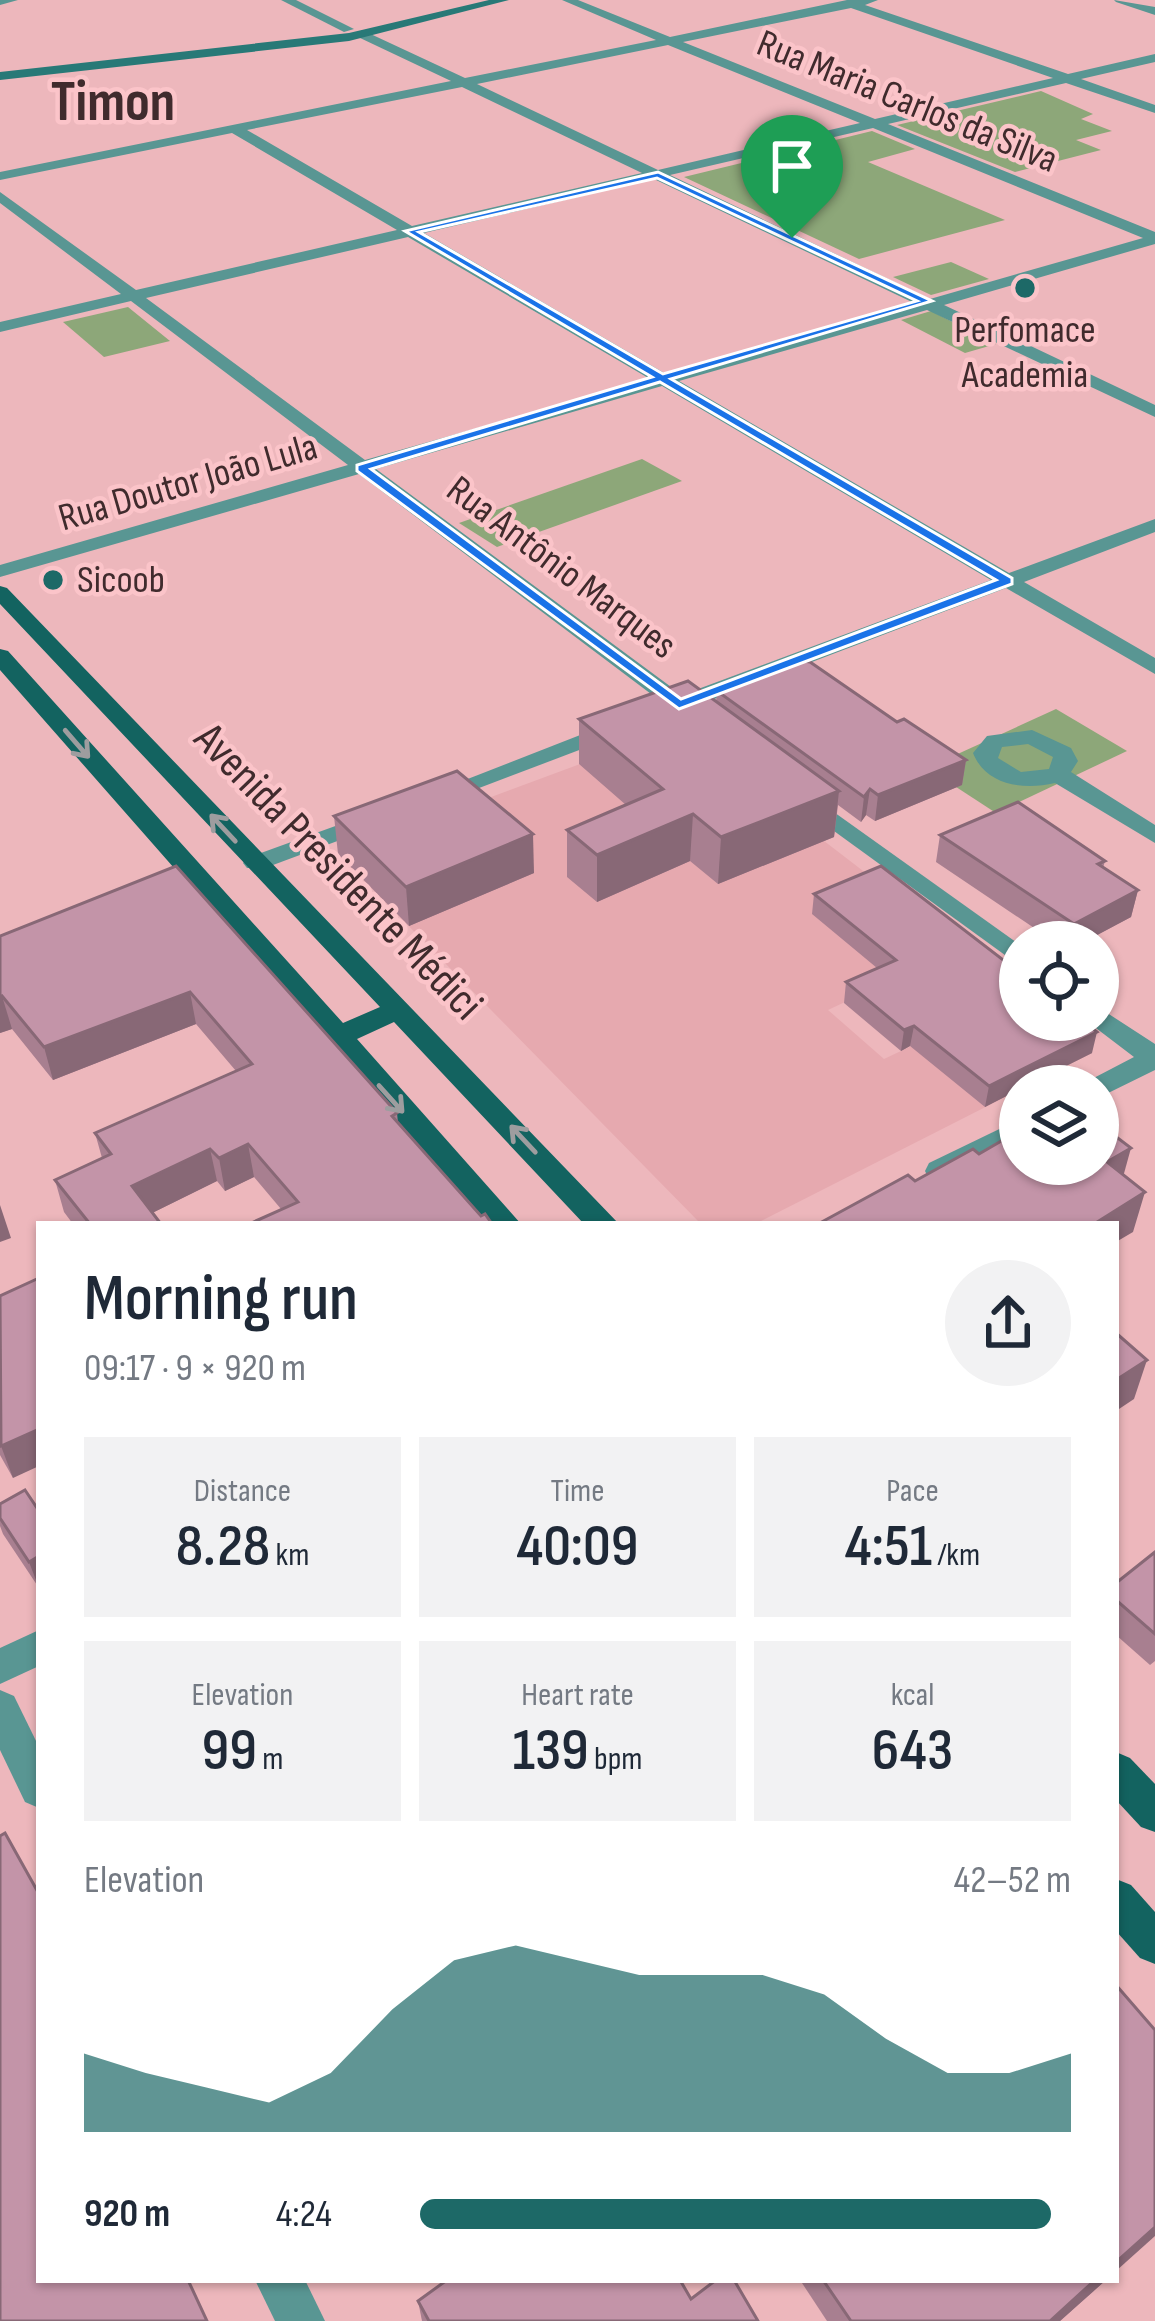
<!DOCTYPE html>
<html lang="en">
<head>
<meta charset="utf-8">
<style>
	:root { --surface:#fff; --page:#f2f2f3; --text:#1f2937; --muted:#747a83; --accent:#1d6967 }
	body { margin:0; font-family:"Sofia Sans Condensed",sans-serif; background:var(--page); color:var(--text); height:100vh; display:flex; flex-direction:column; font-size:45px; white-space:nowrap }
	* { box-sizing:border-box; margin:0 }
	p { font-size:39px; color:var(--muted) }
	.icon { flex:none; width:66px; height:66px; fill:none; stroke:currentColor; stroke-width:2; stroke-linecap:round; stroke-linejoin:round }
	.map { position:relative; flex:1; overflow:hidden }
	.drawer { position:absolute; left:36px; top:1221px; width:1083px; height:1062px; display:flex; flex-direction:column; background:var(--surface); border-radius:0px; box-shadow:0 3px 9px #0004 }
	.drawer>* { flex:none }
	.controls { position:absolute; left:999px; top:921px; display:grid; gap:24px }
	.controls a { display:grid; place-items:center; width:120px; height:120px; border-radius:50%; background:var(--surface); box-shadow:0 3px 9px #0004; font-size:60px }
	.pin { position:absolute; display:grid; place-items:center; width:102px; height:102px; color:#fff; margin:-123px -51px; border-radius:50% 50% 50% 0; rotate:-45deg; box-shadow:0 0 12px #0007 }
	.pin .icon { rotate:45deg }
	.round { display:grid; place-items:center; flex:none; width:126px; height:126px; border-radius:63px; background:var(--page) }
	.head { display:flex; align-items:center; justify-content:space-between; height:204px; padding:0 48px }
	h1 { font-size:66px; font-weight:600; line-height:90px }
	.stats { display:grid; grid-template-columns:repeat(3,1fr); gap:18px; height:204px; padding:12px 48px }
	.stats div { display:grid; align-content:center; border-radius:0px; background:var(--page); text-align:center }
	.stats b { font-size:60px; font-weight:600 }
	.stats small { font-size:33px; font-weight:400 }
	.stats p { font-size:33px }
	.chart { height:336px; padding:24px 48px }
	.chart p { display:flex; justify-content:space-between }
	.chart svg { width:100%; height:216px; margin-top:12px; fill:var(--accent); opacity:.7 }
	ul { padding:0 48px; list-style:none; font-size:39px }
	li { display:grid; grid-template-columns:192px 144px 1fr; align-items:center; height:90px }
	li i { height:30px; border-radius:15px; background:var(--accent) }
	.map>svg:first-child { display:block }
	.built { fill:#e6a9af }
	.green { fill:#8da779 }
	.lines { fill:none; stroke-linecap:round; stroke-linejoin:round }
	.street { fill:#599693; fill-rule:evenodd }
	.secondary { fill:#287977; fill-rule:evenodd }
	.primary { fill:#136360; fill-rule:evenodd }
	.wall { fill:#a87f90 }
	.shaded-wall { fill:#886876 }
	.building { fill:#c394a8; stroke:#886876; stroke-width:3 }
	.oneway { stroke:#9e9d9f }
	.route { fill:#1a73e8; stroke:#fff; stroke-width:3; fill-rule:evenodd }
	.poi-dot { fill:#1d6967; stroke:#fbc4c9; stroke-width:4.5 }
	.labels { text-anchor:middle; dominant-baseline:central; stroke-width:9; stroke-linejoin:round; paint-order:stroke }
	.far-street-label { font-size:39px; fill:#402b2d; stroke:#fbc4c9 }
	.far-poi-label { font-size:39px; fill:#402b2d; stroke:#fbc4c9 }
	.street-label { font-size:45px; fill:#402b2d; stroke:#fbc4c9 }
	.far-town-label { font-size:57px; font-weight:bold; fill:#402b2d; stroke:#fbc4c9 }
</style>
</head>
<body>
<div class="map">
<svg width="1155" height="2321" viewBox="0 0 1155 2321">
	<rect width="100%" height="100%" fill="#edb7bc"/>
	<path class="built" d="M 677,728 L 962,947 L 828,1010 L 884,1059 L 1018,996 L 1020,1020 L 1049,1020 L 1092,1053 L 755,1224 L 701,1224 L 338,854 Z"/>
	<g class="green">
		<path d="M 1041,91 L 1093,114 L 1081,119 L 1112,131 L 1076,140 L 1101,150 L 1015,172 L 897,125 Z"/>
		<path d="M 872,131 L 915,149 L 868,162 L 1005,220 L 859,259 L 684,177 Z"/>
		<path d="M 951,262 L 989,279 L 931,295 L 893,277 Z"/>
		<path d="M 128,307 L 170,341 L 104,357 L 63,322 Z"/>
		<path d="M 931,311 L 996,344 L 965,353 L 901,320 Z"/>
		<path d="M 642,459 L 682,481 L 497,547 L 459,523 Z"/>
		<path d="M 1056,709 L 1127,751 L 996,813 L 927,768 Z"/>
	</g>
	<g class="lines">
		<g class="street">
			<path d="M 0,0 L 18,0 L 0,5 Z"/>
			<path d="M 281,0 L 296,0 L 354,29 L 344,32 Z"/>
			<path d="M 562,0 L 578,0 L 670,37 L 847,0 L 878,0 L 865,5 L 1068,74 L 1155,54 L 1155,62 L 1081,79 L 1155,105 L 1155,113 L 1066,83 L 888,124 L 1155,232 L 1155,244 L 944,305 L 1155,405 L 1155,417 L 927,310 L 679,381 L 1009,573 L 1155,519 L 1155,532 L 1024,582 L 1155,658 L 1155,674 L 1006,588 L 696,706 L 703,714 L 700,719 L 664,712 L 663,703 L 359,474 L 0,577 L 0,565 L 348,465 L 131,301 L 0,332 L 0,322 L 121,294 L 0,203 L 0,192 L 136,290 L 397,230 L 232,133 L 0,180 L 0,172 L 451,81 L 358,37 L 362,30 L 465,78 L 656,40 ZM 851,8 L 1053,78 L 875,119 L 683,42 ZM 668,45 L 860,123 L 658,170 L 477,84 ZM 462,87 L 642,173 L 412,226 L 247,130 ZM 873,128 L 1143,238 L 930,299 L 670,175 ZM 654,179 L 914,303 L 666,374 L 424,233 ZM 408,237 L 650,379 L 365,460 L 146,298 ZM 662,386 L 991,580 L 682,695 L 376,469 Z"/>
			<path d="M 1114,0 L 1155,7 L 1155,15 L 1116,2 Z"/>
			<path d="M 616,721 L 624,723 L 624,733 L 445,801 L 427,801 L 424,796 Z"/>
			<path d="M 1032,730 L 1071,748 L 1078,761 L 1071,772 L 1155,825 L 1155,843 L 1055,783 C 1024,790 986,786 973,753 L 987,736 ZM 1028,744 L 1053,757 L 1049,769 L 1021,772 L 998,758 L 1002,747 Z"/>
			<path d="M 803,790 L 1020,945 L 1020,966 L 794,802 L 791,797 Z"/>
			<path d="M 374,812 L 383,814 L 383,824 L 265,868 L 247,868 L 243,863 L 247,858 Z"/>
			<path d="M 1098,1007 L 1155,1044 L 1155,1070 L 1098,1098 L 1098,1086 L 1085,1086 L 1088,1081 L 1134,1057 L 1088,1022 L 1098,1020 Z"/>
			<path d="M 1020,1119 L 1020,1142 L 951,1179 L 929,1179 L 925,1171 L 929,1163 Z"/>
			<path d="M 39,1630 L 39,1666 L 0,1684 L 0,1648 Z"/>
			<path d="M 0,1690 L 14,1696 L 39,1747 L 39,1808 L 25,1802 L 0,1750 Z"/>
			<path d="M 255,2280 L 305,2280 L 325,2321 L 275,2321 Z"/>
		</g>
		<path class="secondary" d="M 489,0 L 509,0 L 349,41 L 0,80 L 0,72 L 349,33 Z"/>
		<g class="primary">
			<path d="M 0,586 L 7,588 L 619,1224 L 584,1224 L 394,1022 L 357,1039 L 521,1224 L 487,1224 L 0,670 L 0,649 L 8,651 L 343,1023 L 380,1007 L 0,604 Z"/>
			<path d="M 1116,1752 L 1130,1758 L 1155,1784 L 1155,1832 L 1141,1827 L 1116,1800 Z"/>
			<path d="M 1116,1879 L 1131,1885 L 1155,1912 L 1155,1964 L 1140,1958 L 1116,1931 Z"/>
		</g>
	</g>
	<g class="wall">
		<path d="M 717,691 L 897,722 L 966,760 L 962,785 L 875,821 L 866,815 L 861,822 L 838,805 L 834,837 L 718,884 L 690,861 L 597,902 L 567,877 L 567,830 L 626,805 L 579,764 L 579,719 L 716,702 Z"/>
		<path d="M 334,816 L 534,873 L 409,926 L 338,854 Z"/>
		<path d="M 940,835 L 1105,861 L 1103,868 L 1138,890 L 1131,917 L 1084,942 L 1055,942 L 936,862 Z"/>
		<path d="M 176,866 L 397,1113 L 398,1123 L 481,1216 L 492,1224 L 281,1209 L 254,1177 L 225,1191 L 217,1181 L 152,1213 L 161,1224 L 73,1224 L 64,1212 L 55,1180 L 102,1158 L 95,1133 L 236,1071 L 196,1024 L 53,1080 L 12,1029 L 0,1033 L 0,936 Z"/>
		<path d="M 814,894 L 1092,1053 L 1026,1086 L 1020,1086 L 1020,1089 L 985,1107 L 910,1046 L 901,1051 L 844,1003 L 846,982 L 877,968 L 812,914 Z"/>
		<path d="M 0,1296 L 13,1478 L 0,1455 Z"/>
		<path d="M 0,1504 L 39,1511 L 39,1588 L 3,1534 L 0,1526 Z"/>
		<path d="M 1155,1552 L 1155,1661 L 1150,1665 L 1116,1635 L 1116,1583 Z"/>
		<path d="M 800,2280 L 1106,2280 L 1060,2321 L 827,2321 Z"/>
		<path d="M 691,2299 L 758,2321 L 422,2321 L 418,2301 Z"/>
	</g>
	<g class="shaded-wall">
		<path d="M 966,760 L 962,785 L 875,821 L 878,795 Z"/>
		<path d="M 870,789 L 866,815 L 861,822 L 864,797 Z"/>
		<path d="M 839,791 L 834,837 L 718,884 L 721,837 Z"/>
		<path d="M 693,814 L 690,861 L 597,902 L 597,855 Z"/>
		<path d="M 533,834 L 534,873 L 409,926 L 406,887 Z"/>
		<path d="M 1138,890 L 1131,917 L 1084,942 L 1070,942 L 1074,924 Z"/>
		<path d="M 190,992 L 196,1024 L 53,1080 L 44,1047 Z"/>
		<path d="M 2,996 L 12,1029 L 0,1033 L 0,997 Z"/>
		<path d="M 914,1026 L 910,1046 L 901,1051 L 904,1030 Z"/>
		<path d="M 1097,1032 L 1092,1053 L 1026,1086 L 1020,1086 L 1020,1089 L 985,1107 L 989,1086 Z"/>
		<path d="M 248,1144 L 254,1177 L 225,1191 L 219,1158 Z"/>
		<path d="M 1131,1148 L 1120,1188 L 1107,1162 Z"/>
		<path d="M 210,1149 L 217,1181 L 140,1219 L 132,1186 Z"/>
		<path d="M 1145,1192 L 1133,1232 L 1116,1242 L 1116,1224 L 1094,1224 Z"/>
		<path d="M 0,1205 L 11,1238 L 0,1242 Z"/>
		<path d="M 1147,1360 L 1134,1399 L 1116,1411 L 1116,1380 Z"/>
		<path d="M 39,1429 L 39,1466 L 13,1478 L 1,1446 Z"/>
		<path d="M 39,1556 L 39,1588 L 29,1562 Z"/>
		<path d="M 1155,2227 L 1155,2236 L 1116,2271 L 1116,2262 Z"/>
		<path d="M 1095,2280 L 1106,2280 L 1060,2321 L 1050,2321 Z"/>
	</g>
	<g class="building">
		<path d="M 797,660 L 810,662 L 897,722 L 904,719 L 966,760 L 878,795 L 870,789 L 864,797 L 717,691 Z"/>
		<path d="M 688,681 L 839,791 L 721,837 L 693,814 L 597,855 L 567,830 L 663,789 L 579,719 Z"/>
		<path d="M 457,771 L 533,834 L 406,887 L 334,816 Z"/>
		<path d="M 1018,802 L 1105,861 L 1098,864 L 1138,890 L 1074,924 L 940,835 Z"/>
		<path d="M 176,866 L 397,1113 L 392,1116 L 481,1216 L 485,1214 L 492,1224 L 249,1224 L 298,1202 L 248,1144 L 219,1158 L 210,1149 L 132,1186 L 161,1224 L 90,1224 L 55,1180 L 111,1154 L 95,1133 L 252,1064 L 190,992 L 44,1047 L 2,996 L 0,997 L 0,936 Z"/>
		<path d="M 881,866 L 1020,973 L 1020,1020 L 1082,1020 L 1097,1032 L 989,1086 L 914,1026 L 904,1030 L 846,982 L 896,960 L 814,894 Z"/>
		<path d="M 1098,1123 L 1131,1148 L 1107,1162 L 1145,1192 L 1094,1224 L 818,1224 L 908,1175 L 915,1181 L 973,1149 L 979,1154 L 1020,1130 L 1020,1164 L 1098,1164 Z"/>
		<path d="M 39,1278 L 39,1429 L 1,1446 L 0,1296 Z"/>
		<path d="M 1116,1333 L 1147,1360 L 1116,1380 Z"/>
		<path d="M 25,1490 L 39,1511 L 39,1556 L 29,1562 L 0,1518 L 0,1504 Z"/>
		<path d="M 1155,1552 L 1155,1634 L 1116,1600 L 1116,1583 Z"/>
		<path d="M 5,1833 L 39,1894 L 39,2280 L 188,2280 L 207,2321 L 0,2321 L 0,1836 Z"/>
		<path d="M 1116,1985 L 1155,2030 L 1155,2227 L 1116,2262 Z"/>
		<path d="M 447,2280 L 680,2280 L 691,2299 L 716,2280 L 734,2280 L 758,2321 L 429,2321 L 418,2301 Z"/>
		<path d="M 823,2280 L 1095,2280 L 1050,2321 L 851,2321 Z"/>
	</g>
	<defs><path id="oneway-shaft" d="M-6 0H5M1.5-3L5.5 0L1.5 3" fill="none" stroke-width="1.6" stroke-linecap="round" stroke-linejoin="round" transform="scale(3)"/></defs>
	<g class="oneway">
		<use href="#oneway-shaft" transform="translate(77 744) rotate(49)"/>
		<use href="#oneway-shaft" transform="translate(223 828) rotate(-133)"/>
		<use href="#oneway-shaft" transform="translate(391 1099) rotate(48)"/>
		<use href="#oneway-shaft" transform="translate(523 1139) rotate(-133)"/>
	</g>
	<path class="route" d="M 658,172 L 932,301 L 671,379 L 1012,578 L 1012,584 L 679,709 L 357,471 L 357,465 L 652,377 L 405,231 ZM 657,178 L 917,301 L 663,374 L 419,232 ZM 660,382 L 996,580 L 681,699 L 371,469 Z"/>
	<g class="poi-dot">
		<circle cx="1025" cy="288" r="12"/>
		<circle cx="53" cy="580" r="12"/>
	</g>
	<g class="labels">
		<g class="far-street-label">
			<text transform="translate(907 102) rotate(22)">Rua Maria Carlos da Silva</text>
			<text transform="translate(188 483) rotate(-16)">Rua Doutor João Lula</text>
			<text transform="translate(561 568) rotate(37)">Rua Antônio Marques</text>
		</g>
		<g class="far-poi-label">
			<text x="1025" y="330">Perfomace<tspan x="1025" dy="45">Academia</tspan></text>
			<text x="77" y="580" text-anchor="start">Sicoob</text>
		</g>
		<g class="street-label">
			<text transform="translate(338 872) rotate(46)">Avenida Presidente Médici</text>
		</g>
		<g class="far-town-label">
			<text x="113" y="103">Timon</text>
		</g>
	</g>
</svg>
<div class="controls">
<a><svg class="icon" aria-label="locate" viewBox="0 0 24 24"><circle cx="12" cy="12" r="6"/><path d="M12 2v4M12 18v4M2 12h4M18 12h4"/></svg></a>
<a><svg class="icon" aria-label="layers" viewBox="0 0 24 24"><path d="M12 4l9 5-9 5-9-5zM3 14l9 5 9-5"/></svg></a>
</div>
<div class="pin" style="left:792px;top:238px;background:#1e9e55"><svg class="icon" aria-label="arrive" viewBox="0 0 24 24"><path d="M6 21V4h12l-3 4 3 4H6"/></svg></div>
<section class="drawer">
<div class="head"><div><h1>Morning run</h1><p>09:17 · 9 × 920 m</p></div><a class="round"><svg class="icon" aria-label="share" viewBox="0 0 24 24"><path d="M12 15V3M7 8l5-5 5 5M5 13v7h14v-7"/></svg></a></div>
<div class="stats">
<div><p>Distance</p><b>8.28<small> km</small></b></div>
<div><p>Time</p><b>40:09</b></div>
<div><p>Pace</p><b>4:51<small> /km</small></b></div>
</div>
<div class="stats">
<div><p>Elevation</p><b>99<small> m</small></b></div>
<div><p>Heart rate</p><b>139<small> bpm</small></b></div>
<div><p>kcal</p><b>643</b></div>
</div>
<div class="chart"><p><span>Elevation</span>42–52 m</p>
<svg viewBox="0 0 160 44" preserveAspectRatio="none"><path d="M0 44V28L10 32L20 35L30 38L40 32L50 19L60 9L70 6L80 9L90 12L100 12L110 12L120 16L130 25L140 32L150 32L160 28V44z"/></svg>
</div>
<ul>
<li><b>920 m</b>4:24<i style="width:97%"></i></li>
</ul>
</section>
</div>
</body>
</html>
